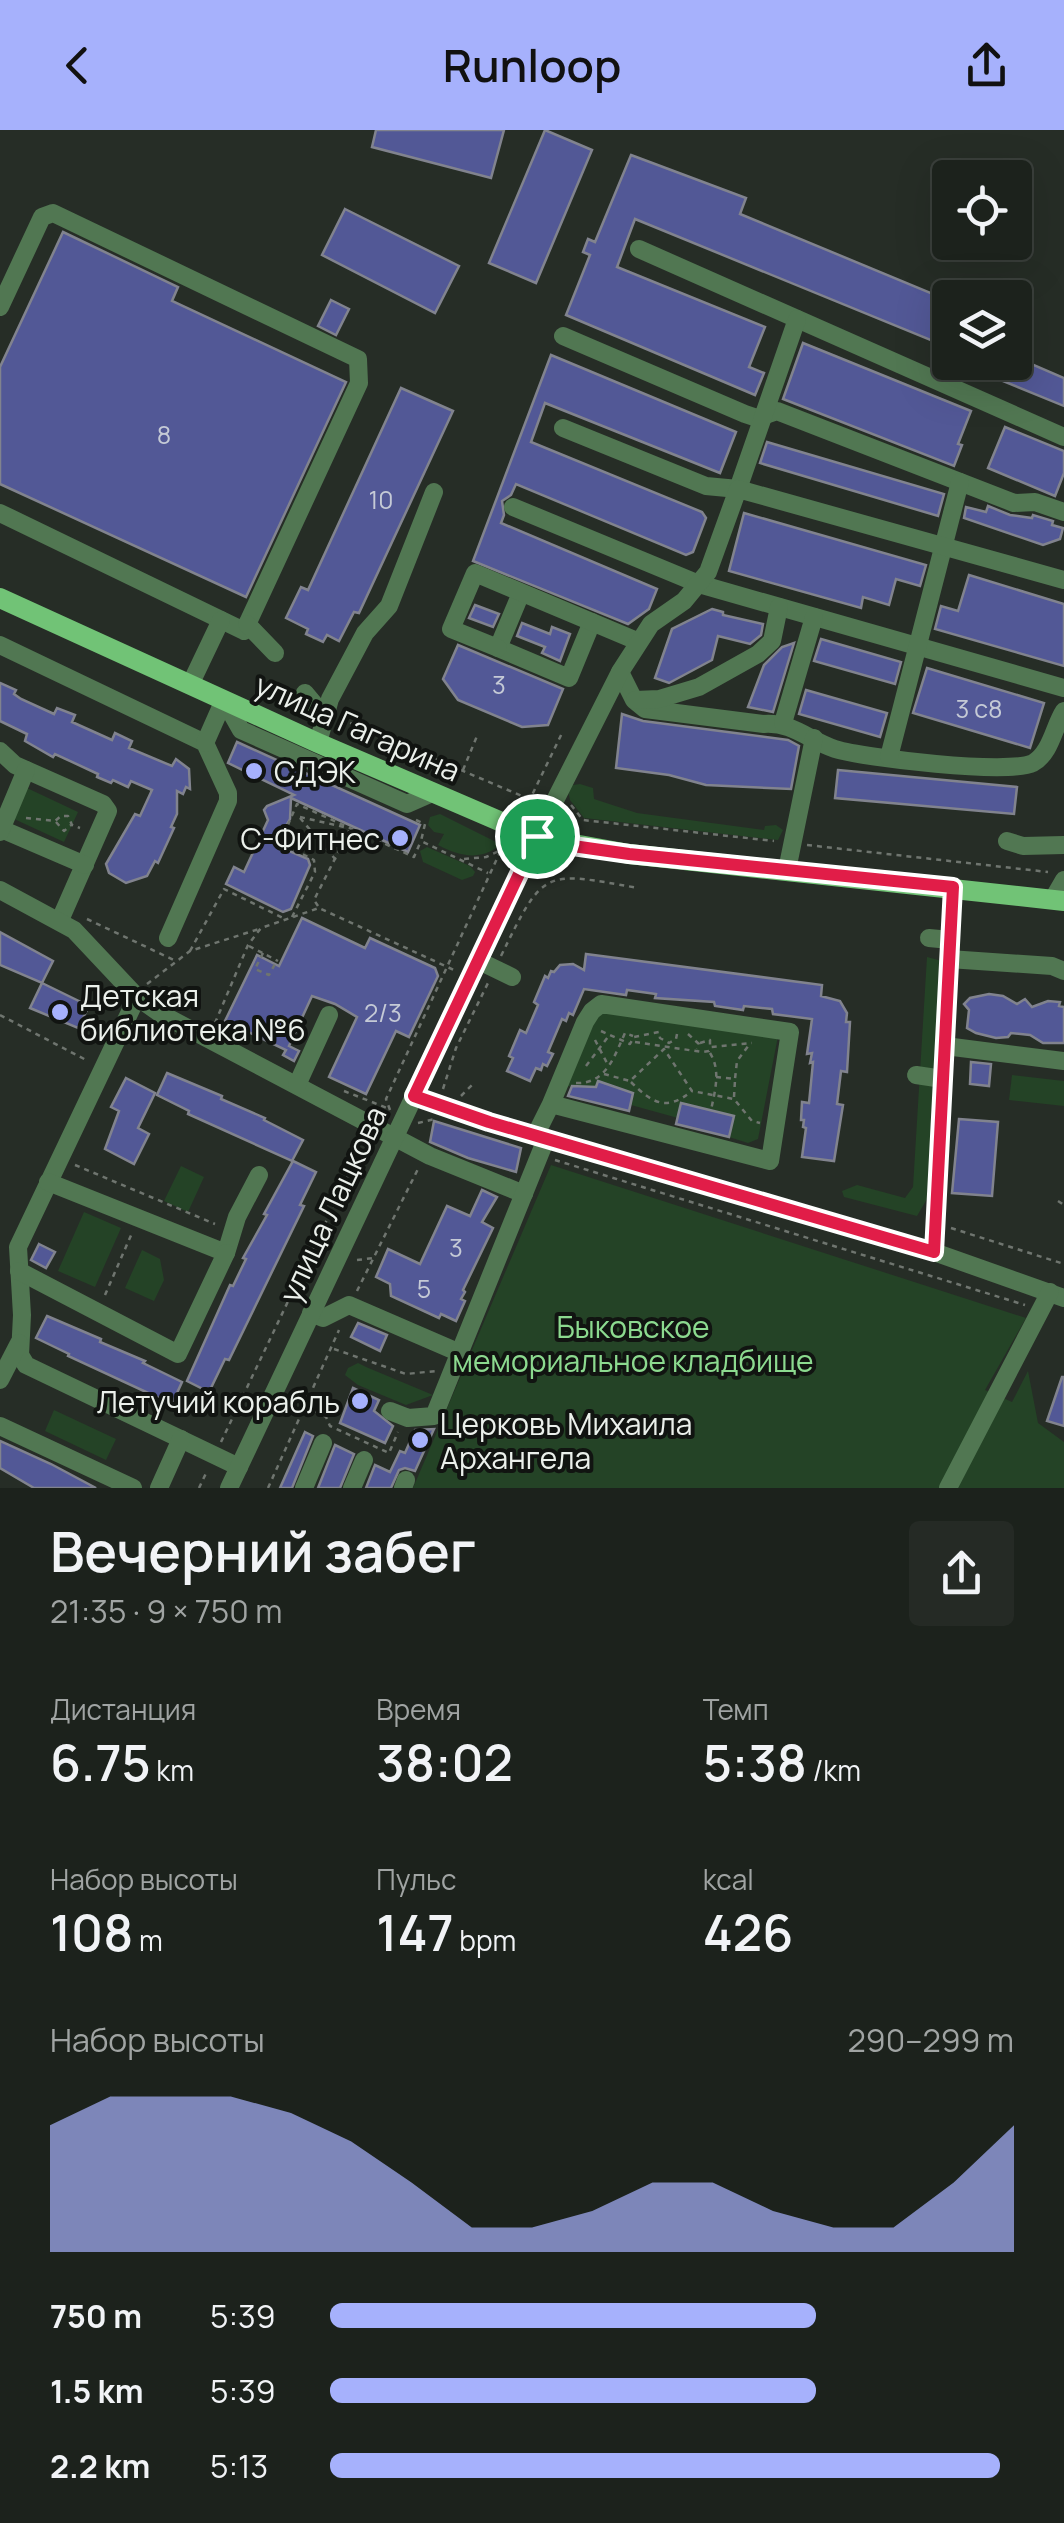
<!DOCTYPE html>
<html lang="ru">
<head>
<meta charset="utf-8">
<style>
	:root { --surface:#1c221c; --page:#252a25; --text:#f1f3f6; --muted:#a0a4a3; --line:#3a3f3b; --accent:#a6b1fc }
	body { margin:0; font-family:Manrope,sans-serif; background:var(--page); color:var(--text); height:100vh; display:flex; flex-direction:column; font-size:38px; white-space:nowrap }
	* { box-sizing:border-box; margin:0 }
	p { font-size:32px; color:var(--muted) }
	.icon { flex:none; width:55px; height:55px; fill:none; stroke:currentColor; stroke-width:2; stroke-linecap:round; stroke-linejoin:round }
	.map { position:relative; height:1358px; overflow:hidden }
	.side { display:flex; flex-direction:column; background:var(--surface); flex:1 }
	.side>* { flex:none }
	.fabs { position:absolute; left:932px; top:30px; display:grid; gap:20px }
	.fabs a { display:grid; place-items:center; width:100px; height:100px; border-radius:10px; background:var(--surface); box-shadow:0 10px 40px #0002,0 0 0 2px var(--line); font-size:50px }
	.pin { position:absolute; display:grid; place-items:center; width:85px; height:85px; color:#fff; margin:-42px; border:5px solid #fff; border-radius:50%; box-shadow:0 2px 10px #0007 }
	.round { display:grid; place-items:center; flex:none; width:105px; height:105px; border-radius:10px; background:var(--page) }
	.head { display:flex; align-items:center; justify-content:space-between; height:170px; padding:0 50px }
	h1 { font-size:55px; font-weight:600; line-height:75px }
	.figures { display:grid; grid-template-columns:repeat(3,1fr); gap:15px; height:170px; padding:10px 50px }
	.figures div { display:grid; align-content:center }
	.figures b { font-size:50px; font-weight:600 }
	.figures small { font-size:28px; font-weight:400 }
	.figures p { font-size:28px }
	.chart { height:280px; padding:20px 50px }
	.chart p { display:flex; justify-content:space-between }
	.chart svg { width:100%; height:180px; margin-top:10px; fill:var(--accent); opacity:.7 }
	ul { padding:0 50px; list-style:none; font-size:32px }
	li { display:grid; grid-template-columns:160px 120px 1fr; align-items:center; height:75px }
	li i { height:25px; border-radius:12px; background:var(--accent) }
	header { display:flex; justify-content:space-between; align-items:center; height:130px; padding:0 50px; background:var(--accent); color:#111; font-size:45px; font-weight:600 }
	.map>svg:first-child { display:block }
	.green { fill:#244326 }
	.building { fill:#525896; stroke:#81838e; stroke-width:2.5 }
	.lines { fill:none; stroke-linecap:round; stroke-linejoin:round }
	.path { stroke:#6f756f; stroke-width:2.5; stroke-dasharray:5 5; stroke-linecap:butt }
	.minor { stroke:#517752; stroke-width:18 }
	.major { stroke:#71c376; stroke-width:20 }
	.route-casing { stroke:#fff; stroke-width:20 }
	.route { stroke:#e11d48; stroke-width:12 }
	.poi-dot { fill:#a6b1fc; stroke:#111411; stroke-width:4 }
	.labels { text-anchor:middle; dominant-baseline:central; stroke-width:8; stroke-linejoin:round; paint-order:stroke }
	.number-label { font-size:25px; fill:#c5cad6 }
	.street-label { font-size:30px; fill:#ebf0eb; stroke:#111411 }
	.poi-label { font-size:30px; fill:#ebf0eb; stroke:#111411; text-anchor:start }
	.park-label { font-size:30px; fill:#8cda8f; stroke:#111411 }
</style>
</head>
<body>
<header><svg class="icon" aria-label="back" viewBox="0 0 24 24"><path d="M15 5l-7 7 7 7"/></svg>Runloop<svg class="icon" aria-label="share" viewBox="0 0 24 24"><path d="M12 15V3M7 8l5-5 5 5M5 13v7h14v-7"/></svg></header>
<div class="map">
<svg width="1064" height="1358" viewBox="0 0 1064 1358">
	<rect width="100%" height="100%" fill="#262d26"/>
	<g class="green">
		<path d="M 580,654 L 593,658 L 594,669 L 637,683 L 764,700 L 765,696 L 776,695 L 783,700 L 778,710 L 584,688 L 570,670 L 567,656 Z"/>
		<path d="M 27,658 L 78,682 L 64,712 L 12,688 Z"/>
		<path d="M 440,684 L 496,712 L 499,716 C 479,731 459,726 438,715 L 444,704 L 434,702 L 428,695 L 430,687 Z"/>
		<path d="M 427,717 L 470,736 L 475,742 L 473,746 L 462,750 L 423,732 L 420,721 Z"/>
		<path d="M 927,827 L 942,831 L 927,1069 L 917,1086 L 844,1067 L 842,1061 L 857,1055 L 905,1068 L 913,1057 Z"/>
		<path d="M 592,881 L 779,901 L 758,1009 L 748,1013 L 729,1007 L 733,986 L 678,988 L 631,975 L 633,963 L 599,952 L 596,957 L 561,956 Z"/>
		<path d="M 1012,945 L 1064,951 L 1064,976 L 1009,970 Z"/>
		<path d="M 551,1035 L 1026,1188 L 985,1260 L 1012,1272 L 1028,1241 L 1038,1293 L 1064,1312 L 1064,1358 L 413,1358 Z"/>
		<path d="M 181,1036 L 204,1047 L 188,1082 L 164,1071 Z"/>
		<path d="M 84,1082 L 121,1098 L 95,1157 L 58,1141 Z"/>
		<path d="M 142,1120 L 160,1129 L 164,1150 L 154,1171 L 125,1158 Z"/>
		<path d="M 358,1233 L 366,1237 L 433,1265 L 406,1275 L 358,1255 L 345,1245 L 348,1238 Z"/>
		<path d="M 54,1280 L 116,1309 L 106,1330 L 45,1301 Z"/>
	</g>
	<g class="building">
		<path d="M 376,0 L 504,0 L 491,48 L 372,17 Z"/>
		<path d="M 545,0 L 592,20 L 536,153 L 489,133 Z"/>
		<path d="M 631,25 L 746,68 L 740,84 L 950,171 L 950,218 L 635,89 L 617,137 L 765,197 L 749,237 L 764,243 L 755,265 L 566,185 L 590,125 L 583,122 L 588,109 L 595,112 Z"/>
		<path d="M 345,79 L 459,136 L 435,183 L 322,125 Z"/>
		<path d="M 63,102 L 178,157 L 172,171 L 346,252 L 246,467 L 0,354 L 0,237 Z"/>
		<path d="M 331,170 L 349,179 L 336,205 L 318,196 Z"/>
		<path d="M 803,213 L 971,281 L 958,314 L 962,315 L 954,336 L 783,269 Z"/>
		<path d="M 551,225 L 736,302 L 720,343 L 545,273 L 531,312 L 702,382 L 706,388 L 693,422 L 686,425 L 516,354 L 511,365 L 502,371 L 504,385 L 501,393 L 657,459 L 649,479 L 628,494 L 473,431 Z"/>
		<path d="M 1015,227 L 1064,248 L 1064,276 L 959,233 L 1015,232 Z"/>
		<path d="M 401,258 L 453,281 L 359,483 L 354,482 L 339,511 L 327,505 L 323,512 L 306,504 L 308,499 L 286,488 L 301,457 L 308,460 Z"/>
		<path d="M 1005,297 L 1064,321 L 1064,343 L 1055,366 L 988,338 Z"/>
		<path d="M 767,312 L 944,364 L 938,386 L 760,333 Z"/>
		<path d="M 988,376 L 1010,385 L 1032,388 L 1033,385 L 1053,391 L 1052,395 L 1063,398 L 1060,409 L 1043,415 L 964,388 L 966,377 L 986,382 Z"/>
		<path d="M 744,383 L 926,435 L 920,456 L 896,449 L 889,475 L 863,467 L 861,478 L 729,441 Z"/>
		<path d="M 969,445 L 1064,474 L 1064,536 L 935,499 L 941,476 L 958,481 Z"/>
		<path d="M 475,475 L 499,484 L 493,497 L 469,488 Z"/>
		<path d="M 712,479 L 723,482 L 723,485 L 763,494 L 761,505 L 750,514 L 718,506 L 712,530 L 669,553 L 655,548 L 672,499 Z"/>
		<path d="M 522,493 L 550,504 L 552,497 L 570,504 L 560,531 L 542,523 L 545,517 L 517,506 Z"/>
		<path d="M 821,509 L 901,532 L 895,554 L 814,531 Z"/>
		<path d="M 794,513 L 773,582 L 748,577 L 764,535 L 782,517 Z"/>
		<path d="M 458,515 L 563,559 L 548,595 L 522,597 L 458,570 L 443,549 Z"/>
		<path d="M 927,538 L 1044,573 L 1030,618 L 913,583 Z"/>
		<path d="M 0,553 L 16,560 L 14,564 L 21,569 L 54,584 L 57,578 L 75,585 L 72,592 L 112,610 L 115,603 L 132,611 L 129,618 L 172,636 L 176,629 L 189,639 L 190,659 L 186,657 L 183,664 L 177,661 L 177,684 L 171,697 L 174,698 L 158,733 L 155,731 L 147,746 L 126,753 L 109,743 L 106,734 L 135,684 L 140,686 L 152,660 L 131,651 L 128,657 L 113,650 L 111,653 L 97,647 L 98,644 L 55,624 L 53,627 L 25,611 L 27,604 L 0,591 Z"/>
		<path d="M 806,560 L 887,583 L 880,607 L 799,584 Z"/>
		<path d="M 622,584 L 643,591 L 788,610 L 799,616 L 791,659 L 706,655 L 669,645 L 616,638 Z"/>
		<path d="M 237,612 L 420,695 L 408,722 L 291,668 L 290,689 L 275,715 L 308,729 L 310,735 L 291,779 L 283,782 L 226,754 L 234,737 L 244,742 L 268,690 L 264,680 L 267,676 L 294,665 L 228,633 Z"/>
		<path d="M 838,640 L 1017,657 L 1014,684 L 835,668 Z"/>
		<path d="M 302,788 L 365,818 L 370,808 L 435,838 L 438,846 L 409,907 L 396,901 L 366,964 L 329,947 L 357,887 L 335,874 L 312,866 L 289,916 L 299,921 L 294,931 L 283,925 L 286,920 L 225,891 L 257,825 L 279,836 Z"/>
		<path d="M 0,802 L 53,831 L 42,853 L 0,835 Z"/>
		<path d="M 586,824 L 822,855 L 821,866 L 840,871 L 847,883 L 846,892 L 850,892 L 847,942 L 841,941 L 837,974 L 843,975 L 834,1031 L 802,1027 L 806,998 L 803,997 L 804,990 L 801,990 L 802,972 L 809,973 L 813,932 L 810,933 L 812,923 L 807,924 L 812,889 L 773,884 L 772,879 L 744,876 L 743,880 L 715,876 L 714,872 L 655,868 L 656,864 L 627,860 L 626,865 L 584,859 L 573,885 L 569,883 L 566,891 L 562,889 L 548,922 L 553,924 L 547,936 L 543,934 L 541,940 L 536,938 L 530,951 L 507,941 L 513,928 L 509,926 L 520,900 L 526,903 L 538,875 L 534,872 L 545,846 L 548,848 L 551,841 L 554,842 L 560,835 L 573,834 L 584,840 Z"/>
		<path d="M 42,853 L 89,876 L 78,898 L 30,878 Z"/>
		<path d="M 989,864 L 1003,866 L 1017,874 L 1025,869 L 1032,877 L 1048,871 L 1060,872 L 1059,876 L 1064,877 L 1064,913 L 1043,913 L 1030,905 L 1011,903 L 1008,907 L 996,908 L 976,903 L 967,898 L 969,880 L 964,874 L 970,868 Z"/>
		<path d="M 971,932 L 991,934 L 989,956 L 970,954 Z"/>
		<path d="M 167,943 L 222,966 L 221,969 L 265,988 L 264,990 L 303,1010 L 292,1031 L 188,984 L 189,981 L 157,965 Z"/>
		<path d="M 126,948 L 155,963 L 138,998 L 149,1004 L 134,1034 L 105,1019 L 119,981 L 111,977 Z"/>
		<path d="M 598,951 L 633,963 L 629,981 L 568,966 L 572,956 L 596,957 Z"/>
		<path d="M 681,973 L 734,986 L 729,1007 L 676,994 Z"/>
		<path d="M 959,989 L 998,992 L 992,1066 L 952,1063 Z"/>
		<path d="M 434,991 L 521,1018 L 516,1042 L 468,1028 L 430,1012 Z"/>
		<path d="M 293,1031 L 316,1042 L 300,1075 L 304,1076 L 229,1230 L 225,1229 L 209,1262 L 187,1251 L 230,1155 L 233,1156 L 246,1129 L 243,1128 L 267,1085 L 264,1084 Z"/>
		<path d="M 482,1060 L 497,1067 L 482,1092 L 493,1098 L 463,1160 L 465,1162 L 461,1169 L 465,1171 L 456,1191 L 441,1184 L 439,1188 L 391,1166 L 390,1154 L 376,1147 L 388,1119 L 420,1134 L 447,1076 L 470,1086 Z"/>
		<path d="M 39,1114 L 55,1122 L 46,1138 L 31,1130 Z"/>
		<path d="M 47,1186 L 101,1209 L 100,1212 L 145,1231 L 143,1233 L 182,1252 L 172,1274 L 68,1226 L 69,1224 L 36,1208 Z"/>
		<path d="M 358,1193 L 387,1205 L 380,1221 L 351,1207 Z"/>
		<path d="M 1062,1247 L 1064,1247 L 1064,1296 L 1047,1291 Z"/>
		<path d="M 353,1258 L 379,1270 L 374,1281 L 393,1296 L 385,1313 L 340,1293 Z"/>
		<path d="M 434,1299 L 415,1341 L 405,1338 L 399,1340 L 391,1358 L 366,1358 L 375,1335 L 390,1342 L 400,1321 L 405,1323 L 415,1300 Z"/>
		<path d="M 305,1302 L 313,1306 L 292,1358 L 280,1358 Z"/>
		<path d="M 0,1311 L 51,1334 L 96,1358 L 34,1358 L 0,1338 Z"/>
		<path d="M 335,1315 L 354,1324 L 340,1358 L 318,1358 Z"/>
	</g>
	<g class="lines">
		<g class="path">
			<path d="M 341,589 L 536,672"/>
			<path d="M 463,640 L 477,606"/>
			<path d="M 524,667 L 532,665 L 563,601"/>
			<path d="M 571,675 L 583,690 L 774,711"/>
			<path d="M 300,687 L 344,697"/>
			<path d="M 26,688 L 55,691 L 61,686 L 68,686 L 72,695 L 80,698"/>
			<path d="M 300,688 L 336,730"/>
			<path d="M 416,690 L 425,694 L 421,711 L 488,743"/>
			<path d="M 56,692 L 64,701 L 71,695"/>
			<path d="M 807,715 L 1048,742"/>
			<path d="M 464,729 L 486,727 L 499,721"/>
			<path d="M 318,776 L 314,770 L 350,699"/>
			<path d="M 292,787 L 315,742 L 314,730 L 280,713 L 297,674 L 414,727 L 420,713"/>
			<path d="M 87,789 L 176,831"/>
			<path d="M 249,816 L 278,831"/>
			<path d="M 190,821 L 224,759 L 283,788"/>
			<path d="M 263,823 L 255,839 L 269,845 L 275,834"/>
			<path d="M 501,826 C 544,738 543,741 638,758"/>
			<path d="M 147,854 L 190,821 L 259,799"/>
			<path d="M 0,885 L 88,931"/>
			<path d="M 215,893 L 248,815 L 261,798 L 319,778 L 454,840"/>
			<path d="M 601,901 L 630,914 L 634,907 L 659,902 L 660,908 L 669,913 L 676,909 L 677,904"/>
			<path d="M 688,904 L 699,914 L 697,919"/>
			<path d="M 595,910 L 608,935"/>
			<path d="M 635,912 L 702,922 L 709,921 L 711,917 L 752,913"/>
			<path d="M 700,913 L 710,910 L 710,916"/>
			<path d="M 710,923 C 721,940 715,961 711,980"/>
			<path d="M 586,936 L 608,907"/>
			<path d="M 604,944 L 630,951 L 664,919 L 692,961 L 734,969 L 752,991 L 760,993"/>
			<path d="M 716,947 L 735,949 L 737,931 L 749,915"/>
			<path d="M 631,952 C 652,973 666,982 692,961"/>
			<path d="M 576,953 C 606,954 614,927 625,903 L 633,906"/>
			<path d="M 443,959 L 456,918 L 489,851"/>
			<path d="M 344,961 L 387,978"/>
			<path d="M 461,966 L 475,952"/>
			<path d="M 734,967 L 735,950"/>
			<path d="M 390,980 L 386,969 L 501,720"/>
			<path d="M 418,993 L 435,989"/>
			<path d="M 555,1030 L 1025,1175"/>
			<path d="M 75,1035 L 215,1094"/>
			<path d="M 1058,1071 L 1064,1075"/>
			<path d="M 951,1098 L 1064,1134"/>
			<path d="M 357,1130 L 374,1128"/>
			<path d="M 357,1161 L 418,1039"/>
			<path d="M 105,1165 L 132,1103"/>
			<path d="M 334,1219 L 406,1244 L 436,1241"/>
			<path d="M 306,1276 L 326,1287 L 330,1296 L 389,1323 L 398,1302"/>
			<path d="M 221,1312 L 364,1012"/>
			<path d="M 199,1358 L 207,1341"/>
			<path d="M 268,1358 L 339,1200"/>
		</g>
		<g class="minor">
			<path d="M 639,119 L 1064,307"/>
			<path d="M 0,177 L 42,87 L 53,83 L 358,229 L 359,253 L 244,501 L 0,383"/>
			<path d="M 563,206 L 745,284 L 757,288 L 777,281 L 1014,373 L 1035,372 L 1064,382"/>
			<path d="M 563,298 L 706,356 L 738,359 L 797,189"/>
			<path d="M 513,377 L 699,454 L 1064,558"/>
			<path d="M 521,463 L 498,518 L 569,548 L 592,492"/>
			<path d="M 247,494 L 275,523"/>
			<path d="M 0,515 L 205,613 L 228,663 L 228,671 L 168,808"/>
			<path d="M 498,518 L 451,499 L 475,443 L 637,511"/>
			<path d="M 620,542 L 634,570 L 645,579 L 764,594 C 793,592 808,610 835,619 C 864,628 1009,645 1033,633 C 1051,623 1054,596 1064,581"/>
			<path d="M 190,555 L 221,490"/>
			<path d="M 305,563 L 325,587"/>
			<path d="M 224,570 L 241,600 L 407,674 L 432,663"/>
			<path d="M 635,570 L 659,569 L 699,557 L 758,524 L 772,511 L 779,477"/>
			<path d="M 783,593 L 814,487"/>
			<path d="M 205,613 L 224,570"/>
			<path d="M 318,613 L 330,569 L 365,503 L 389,476 L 434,362"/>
			<path d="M 0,621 L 15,635 L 103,674 L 108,681 L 60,790"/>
			<path d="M 889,627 L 960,352"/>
			<path d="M 1,699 L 85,735"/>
			<path d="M 0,702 L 26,640"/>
			<path d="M 1007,711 L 1023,716 L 1064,715"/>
			<path d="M 787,740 L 814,608"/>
			<path d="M 0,760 L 74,800 L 137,867 L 161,884 L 430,1026 L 524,1064"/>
			<path d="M 1053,769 L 1064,750"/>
			<path d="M 929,808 L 950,810"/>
			<path d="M 949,829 L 1052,836 L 1064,841"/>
			<path d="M 479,831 L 512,847"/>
			<path d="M 137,867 L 18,1117 L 22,1185 L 20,1225 L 26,1235 L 239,1337"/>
			<path d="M 945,916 L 1064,931"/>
			<path d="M 916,945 L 943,949"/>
			<path d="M 297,955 L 329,885"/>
			<path d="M 413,965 L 489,992 L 934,1122 L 1064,1168"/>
			<path d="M 535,1006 L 551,974 L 770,1031 L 790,902 L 601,874 L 592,881 L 585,892 L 551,974"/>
			<path d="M 48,1052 L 226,1123 L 237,1087 L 259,1045"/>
			<path d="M 934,1122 L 953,757"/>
			<path d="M 19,1141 L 178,1224 L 226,1123"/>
			<path d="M 311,1183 L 323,1188 L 349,1175 L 460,1223"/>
			<path d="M 0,1250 L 19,1213"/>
			<path d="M 390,1281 L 408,1288 L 434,1286 L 546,1009"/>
			<path d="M 0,1296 L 133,1358"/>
			<path d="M 159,1358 L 181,1309"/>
			<path d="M 229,1358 L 537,706 L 620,542 L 651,494 L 684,471 L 708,442 L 738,359 L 1064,450"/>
			<path d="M 304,1358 L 323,1313"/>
			<path d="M 352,1358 L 364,1330"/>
			<path d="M 403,1358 L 406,1350"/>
			<path d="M 948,1358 L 1050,1162"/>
		</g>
		<path class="major" d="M 0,468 L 318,613 L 511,696 L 552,710 L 629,724 L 1064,771"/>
	</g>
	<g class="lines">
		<defs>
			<path id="route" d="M 537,706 L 573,716 L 629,724 L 953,757 L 934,1122 L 489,992 L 414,966 Z"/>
		</defs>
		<use href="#route" class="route-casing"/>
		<use href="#route" class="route"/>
	</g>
	<g class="poi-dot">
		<circle cx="254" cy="641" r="10"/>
		<circle cx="400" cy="708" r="10"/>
		<circle cx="60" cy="882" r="10"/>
		<circle cx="360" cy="1271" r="10"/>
		<circle cx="420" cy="1310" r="10"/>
	</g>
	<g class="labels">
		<g class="number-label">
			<text x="164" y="304">8</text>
			<text x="381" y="369">10</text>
			<text x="499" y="554">3</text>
			<text x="979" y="578">3 с8</text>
			<text x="383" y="882">2/3</text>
			<text x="456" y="1117">3</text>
			<text x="424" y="1158">5</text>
		</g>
		<g class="street-label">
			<text transform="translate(358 597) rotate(24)">улица Гагарина</text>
			<text transform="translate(332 1074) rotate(-65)">улица Лацкова</text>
		</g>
		<g class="poi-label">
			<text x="274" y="641">СДЭК</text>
			<text x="380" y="708" text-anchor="end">С-Фитнес</text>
			<text x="80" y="865">Детская<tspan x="80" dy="34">библиотека №6</tspan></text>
			<text x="340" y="1271" text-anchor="end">Летучий корабль</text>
			<text x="440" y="1293">Церковь Михаила<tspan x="440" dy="34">Архангела</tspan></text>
		</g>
		<g class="park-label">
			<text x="633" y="1196">Быковское<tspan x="633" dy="34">мемориальное кладбище</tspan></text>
		</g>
	</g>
</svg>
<div class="fabs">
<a><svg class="icon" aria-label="locate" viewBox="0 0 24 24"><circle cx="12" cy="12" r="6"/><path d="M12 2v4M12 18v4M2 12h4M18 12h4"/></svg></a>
<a><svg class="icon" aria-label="layers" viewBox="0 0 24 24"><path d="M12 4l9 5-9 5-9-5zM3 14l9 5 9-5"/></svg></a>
</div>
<div class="pin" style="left:537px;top:706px;background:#1e9e55"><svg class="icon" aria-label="arrive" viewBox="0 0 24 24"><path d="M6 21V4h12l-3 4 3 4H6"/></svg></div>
</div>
<section class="side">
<div class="head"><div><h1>Вечерний забег</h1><p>21:35 · 9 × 750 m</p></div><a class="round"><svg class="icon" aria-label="share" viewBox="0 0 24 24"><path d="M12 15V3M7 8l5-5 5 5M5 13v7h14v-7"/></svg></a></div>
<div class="figures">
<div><p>Дистанция</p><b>6.75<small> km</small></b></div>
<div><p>Время</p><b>38:02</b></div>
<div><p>Темп</p><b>5:38<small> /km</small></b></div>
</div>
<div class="figures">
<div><p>Набор высоты</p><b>108<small> m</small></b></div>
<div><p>Пульс</p><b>147<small> bpm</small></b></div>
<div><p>kcal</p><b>426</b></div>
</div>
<div class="chart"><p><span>Набор высоты</span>290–299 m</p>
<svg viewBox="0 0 160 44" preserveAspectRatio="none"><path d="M0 44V13L10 6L20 6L30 6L40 10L50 17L60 27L70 38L80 38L90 34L100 27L110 27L120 34L130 38L140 38L150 27L160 13V44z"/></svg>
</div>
<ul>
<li><b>750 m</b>5:39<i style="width:71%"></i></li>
<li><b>1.5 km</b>5:39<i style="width:71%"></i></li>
<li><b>2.2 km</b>5:13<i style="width:98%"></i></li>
</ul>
</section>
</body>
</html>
